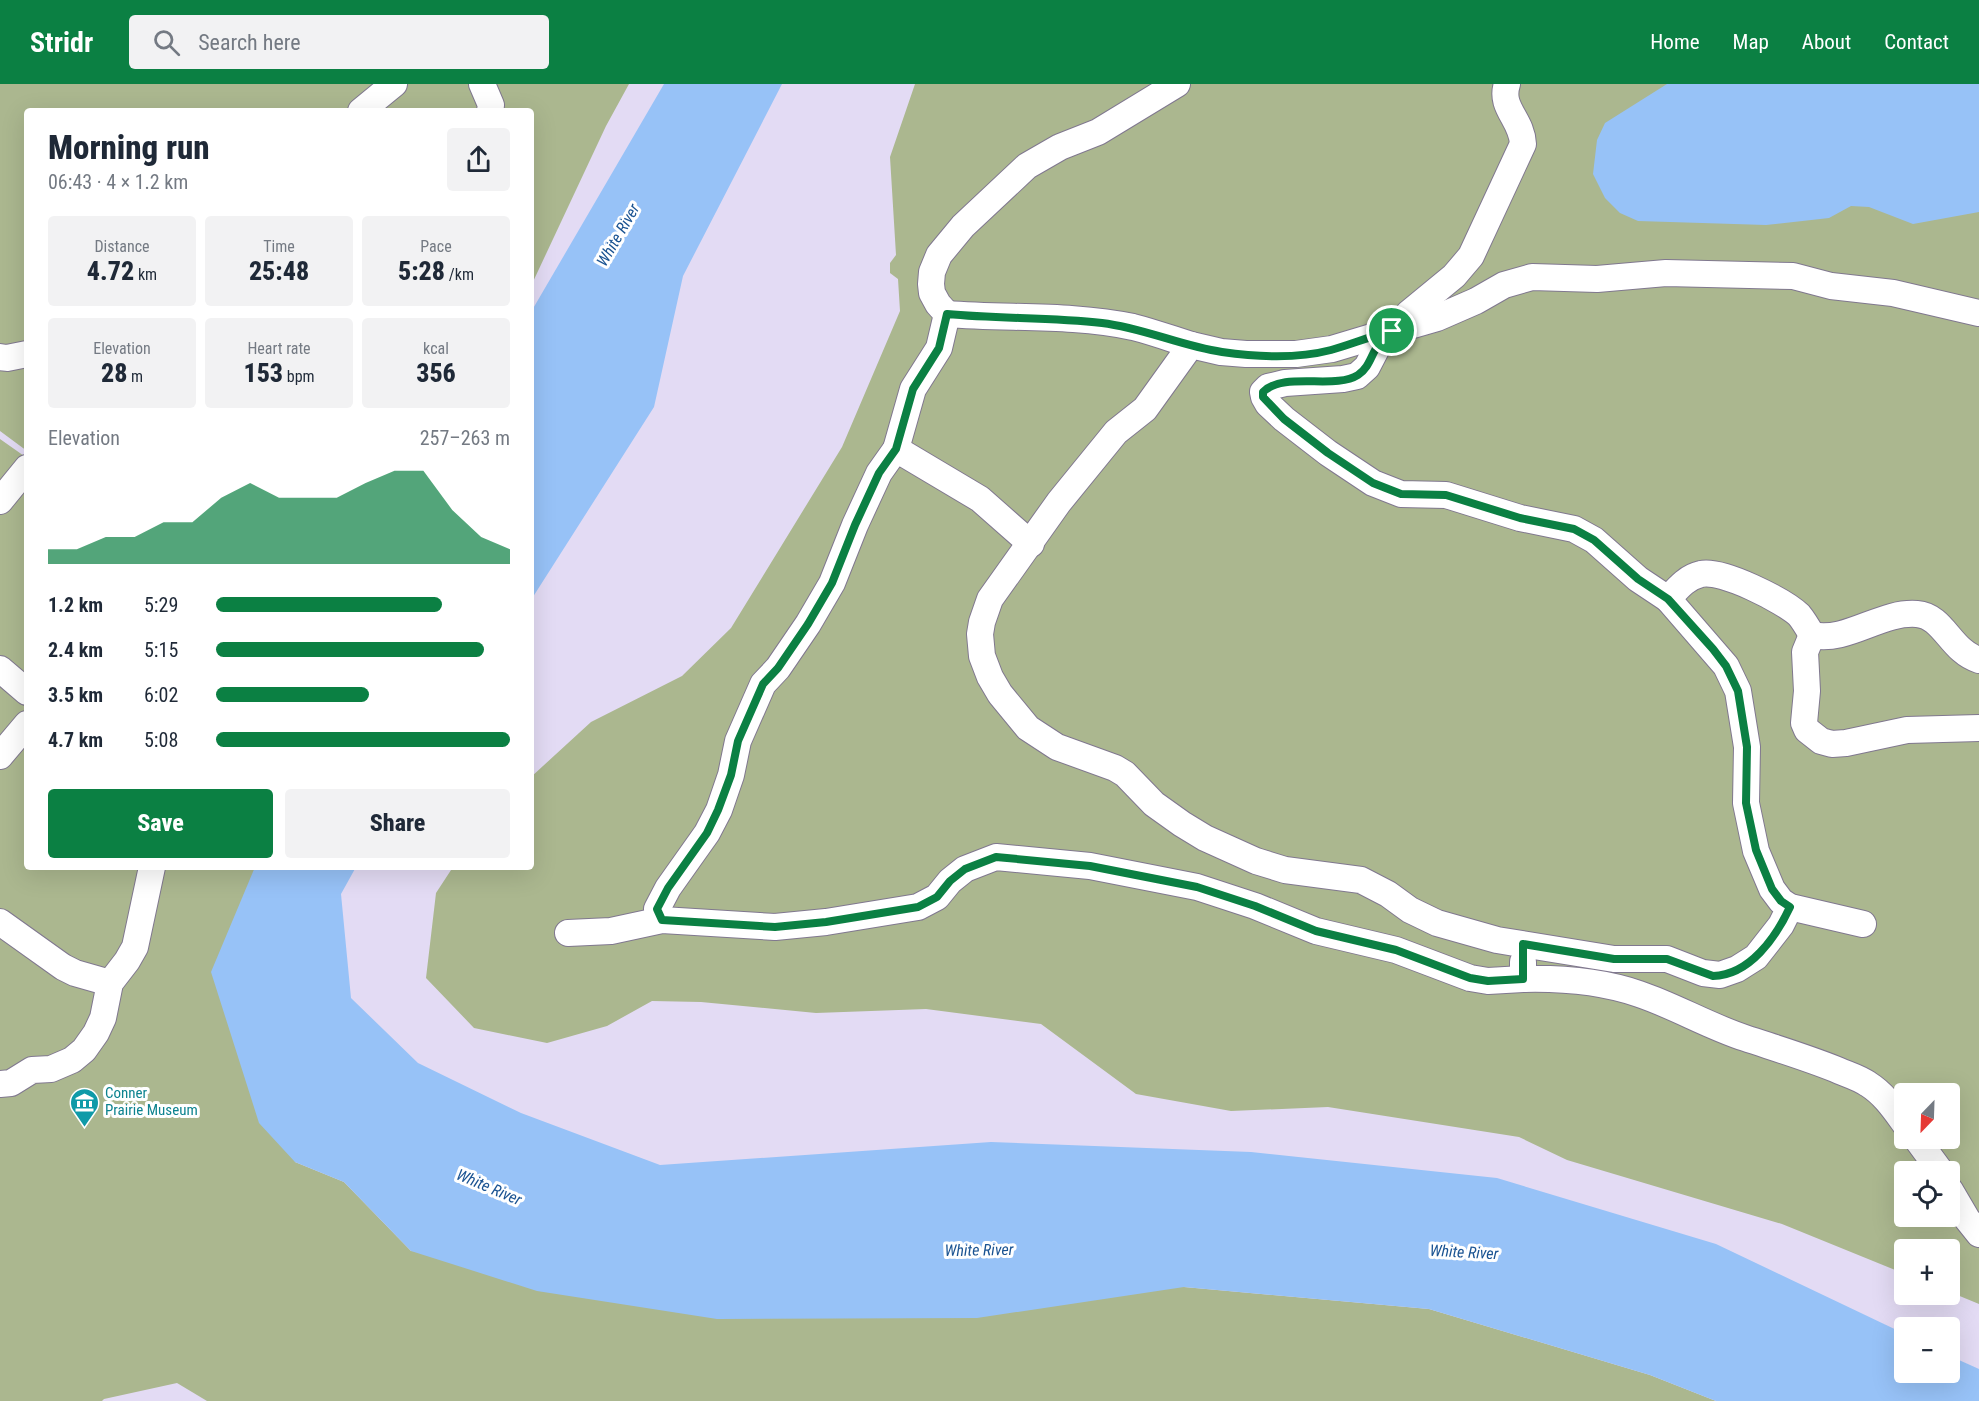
<!DOCTYPE html>
<html lang="en">
<head>
<meta charset="utf-8">
<style>
	:root { --surface:#fff; --page:#f2f2f3; --text:#1f2937; --muted:#747a83; --accent:#0b8043 }
	body { margin:0; font-family:"Roboto Condensed",sans-serif; background:var(--page); color:var(--text); height:100vh; display:flex; flex-direction:column; font-size:22px; white-space:nowrap }
	* { box-sizing:border-box; margin:0 }
	p { font-size:20px; color:var(--muted) }
	.icon { flex:none; width:33px; height:33px; fill:none; stroke:currentColor; stroke-width:2; stroke-linecap:round; stroke-linejoin:round }
	.map { position:relative; flex:1; overflow:hidden }
	.panel { position:absolute; left:24px; top:24px; width:510px; height:762px; display:flex; flex-direction:column; background:var(--surface); border-radius:6px; box-shadow:0 6px 24px #0002 }
	.panel>* { flex:none }
	.needle { width:39px; rotate:203deg }
	.fabs { position:absolute; left:1894px; top:999px; display:grid; gap:12px }
	.fabs a { display:grid; place-items:center; width:66px; height:66px; border-radius:6px; background:var(--surface); box-shadow:0 6px 24px #0002; font-size:30px }
	.pin { position:absolute; display:grid; place-items:center; width:51px; height:51px; color:#fff; margin:-26px; border:3px solid #fff; border-radius:50%; box-shadow:0 2px 6px #0007 }
	.round { display:grid; place-items:center; flex:none; width:63px; height:63px; border-radius:6px; background:var(--page) }
	.overview { display:flex; align-items:center; justify-content:space-between; height:102px; padding:0 24px }
	h1 { font-size:33px; font-weight:800; line-height:45px }
	.figures { display:grid; grid-template-columns:repeat(3,1fr); gap:9px; height:102px; padding:6px 24px }
	.figures div { display:grid; align-content:center; border-radius:6px; background:var(--page); text-align:center }
	.figures b { font-size:26px; font-weight:800 }
	.figures small { font-size:16px; font-weight:400 }
	.figures p { font-size:16px }
	.chart { height:168px; padding:12px 24px }
	.chart p { display:flex; justify-content:space-between }
	.chart svg { width:100%; height:108px; margin-top:6px; fill:var(--accent); opacity:.7 }
	.primary-button { display:flex; gap:12px; margin-top:auto; padding:12px 24px }
	.primary-button a { flex:1; height:69px; border-radius:6px; background:var(--accent); color:#fff; font-size:24px; font-weight:800; line-height:69px; text-align:center }
	.primary-button a+a { background:var(--page); color:var(--text) }
	ul { padding:0 24px; list-style:none; font-size:20px }
	li { display:grid; grid-template-columns:96px 72px 1fr; align-items:center; height:45px }
	li i { height:15px; border-radius:8px; background:var(--accent) }
	header { display:flex; align-items:center; gap:36px; box-sizing:border-box; height:84px; padding:0 30px; background:var(--accent); color:#fff }
	header strong { font-size:28px }
	nav { display:flex; gap:33px; margin-inline-start:auto; font-size:21px }
	.search { width:420px; height:54px; background:var(--page); display:flex; align-items:center; gap:15px; box-sizing:border-box; padding:0 21px; border-radius:6px; color:var(--muted); font-size:22px }
	.map>svg:first-child { display:block }
	.green { fill:#abb78f; fill-rule:evenodd }
	.water { fill:#97c2f7 }
	.lines { fill:none; stroke-linecap:round; stroke-linejoin:round }
	.minor-casing { stroke:#80788f; stroke-width:28 }
	.minor { stroke:#fff; stroke-width:26 }
	.route-casing { stroke:#fff; stroke-width:12 }
	.route { stroke:#0b8043; stroke-width:8 }
	.labels { text-anchor:middle; dominant-baseline:central; stroke-width:6; stroke-linejoin:round; paint-order:stroke }
	.culture-label { font-size:15px; fill:#0d838f; stroke:#fff; text-anchor:start }
	.water-label { font-size:16px; font-style:italic; fill:#1a5392; stroke:#fff }
</style>
</head>
<body>
<header>
<strong>Stridr</strong>
<div class="search"><svg class="icon" aria-label="search" viewBox="0 0 24 24"><circle cx="10" cy="10" r="6"/><path d="M15 15l6 6"/></svg>Search here</div>
<nav><a>Home</a><a>Map</a><a>About</a><a>Contact</a></nav>
</header>
<div class="map">
<svg width="1979" height="1317" viewBox="0 0 1979 1317">
	<rect width="100%" height="100%" fill="#e3dbf4"/>
	<g class="green">
		<path d="M 0,0 L 629,0 L 606,42 L 531,202 L 531,27 L 27,27 L 27,367 L 0,347 Z"/>
		<path d="M 915,0 L 1979,0 L 1979,1220 L 1950,1208 L 1950,1166 L 1905,1166 L 1905,1190 L 1782,1140 L 1567,1076 L 1519,1053 L 1328,1023 L 1231,1027 L 1136,1010 L 1041,940 L 926,925 L 816,929 L 701,918 L 652,917 L 607,942 L 547,959 L 474,944 L 426,894 L 436,809 L 453,783 L 531,783 L 531,693 L 591,638 L 682,592 L 731,544 L 842,363 L 900,227 L 898,195 L 890,189 L 890,179 L 896,171 L 890,73 ZM 1905,1010 L 1950,1010 L 1950,1054 L 1905,1054 ZM 1905,1088 L 1950,1088 L 1950,1132 L 1905,1132 Z"/>
		<path d="M 0,355 L 27,374 L 27,783 L 260,783 L 295,1078 L 344,1098 L 411,1167 L 1184,1203 L 1429,1225 L 1650,1291 L 1716,1317 L 207,1317 L 177,1299 L 104,1315 L 102,1317 L 0,1317 Z"/>
	</g>
	<g class="water">
		<path d="M 664,0 L 782,0 L 683,192 L 654,323 L 531,516 L 531,228 Z"/>
		<path d="M 1667,0 L 1979,0 L 1979,128 L 1913,140 L 1869,123 L 1851,122 L 1829,134 L 1766,141 L 1638,137 L 1620,129 L 1605,114 L 1593,90 L 1597,56 L 1605,39 Z"/>
		<path d="M 255,783 L 356,783 L 341,810 L 351,914 L 418,979 L 521,1029 L 660,1081 L 991,1058 L 1251,1068 L 1497,1094 L 1716,1160 L 1905,1250 L 1905,1288 L 1950,1288 L 1950,1272 L 1979,1285 L 1979,1317 L 1716,1317 L 1650,1291 L 1429,1225 L 1184,1203 L 977,1234 L 717,1235 L 537,1207 L 411,1167 L 344,1098 L 295,1078 L 259,1039 L 211,888 Z"/>
	</g>
	<g class="lines">
		<defs>
			<g id="minor">
				<path d="M 482,0 L 491,21 L 490,27"/>
				<path d="M 1507,0 C 1499,24 1522,35 1523,60 L 1471,172 L 1454,192 L 1409,229 L 1392,247 L 1332,265 L 1296,270 L 1246,270 L 1221,268 L 1191,261 L 1145,325 L 1116,348 L 1059,418 L 990,515 L 982,538 L 980,550 L 982,572 L 990,593 L 1000,610 L 1028,644 L 1057,663 L 1115,684 L 1125,690 L 1154,720 L 1182,740 L 1205,754 L 1256,777 L 1285,786 L 1361,796 L 1388,810 L 1410,826 L 1437,839 L 1497,856 L 1614,875 L 1667,875 L 1703,889 L 1720,891 L 1737,885 L 1756,873 L 1781,841 L 1790,823"/>
				<path d="M 361,27 L 394,0"/>
				<path d="M 947,230 C 1009,235 1072,230 1133,243 C 1153,248 1172,255 1191,261"/>
				<path d="M 0,273 L 7,274 L 27,270"/>
				<path d="M 896,365 L 913,305 L 939,264 L 947,230 L 938,220 L 932,209 L 931,200 L 932,188 L 939,171 L 963,142 L 1027,82 L 1060,63 L 1098,48 L 1177,0"/>
				<path d="M 0,417 L 27,384"/>
				<path d="M 1668,515 L 1726,582 L 1738,607 L 1747,663 L 1746,719 L 1756,767 L 1772,805 L 1781,817 L 1790,823 L 1863,840"/>
				<path d="M 1812,551 C 1808,544 1804,537 1799,531 C 1784,517 1722,485 1701,490 C 1687,493 1678,504 1668,515 L 1638,495 L 1594,456 L 1574,445 L 1520,434 L 1446,411 L 1401,410 L 1373,399 L 1328,369 L 1284,335 L 1268,320 L 1264,313 L 1263,308 L 1268,303 L 1285,299 L 1343,295 L 1357,292 L 1367,283 L 1380,258 L 1392,247 L 1437,234 L 1476,217 L 1504,201 L 1532,193 L 1597,195 L 1666,189 L 1793,192 L 1831,202 L 1893,209 L 1979,229"/>
				<path d="M 1812,551 L 1805,568 L 1807,607 L 1804,639 L 1807,646 L 1821,657 L 1832,660 L 1846,659 L 1907,646 L 1979,644"/>
				<path d="M 1812,551 C 1847,559 1881,527 1917,530 C 1944,532 1950,567 1979,576"/>
				<path d="M 0,585 L 27,608"/>
				<path d="M 0,672 L 27,640"/>
				<path d="M 662,836 L 657,825 L 668,804 L 707,749 L 719,726 L 731,691 L 738,657 L 763,600 L 778,584 L 808,540 L 832,499 L 855,441 L 879,389 L 896,365 L 980,415 L 1031,460"/>
				<path d="M 0,838 L 63,883 L 75,889 L 110,899"/>
				<path d="M 568,849 L 611,847 L 662,836 L 775,843 L 826,838 L 918,823 L 937,813 L 950,797 L 965,785 L 996,773 L 1090,782 L 1197,803 L 1255,822 L 1316,847 L 1396,866 L 1470,894 L 1488,897 L 1523,895"/>
				<path d="M 1523,878 L 1523,895 C 1563,894 1601,897 1639,910 C 1675,922 1708,942 1745,954 C 1775,964 1805,973 1835,985 C 1846,990 1858,993 1868,1000 C 1884,1010 1894,1025 1905,1040"/>
				<path d="M 0,1000 L 11,999 L 32,986 L 51,985 L 72,976 L 84,966 L 96,949 L 103,934 L 110,899 L 127,877 L 135,863 L 152,783"/>
				<path d="M 1916,1054 L 1941,1088"/>
				<path d="M 1950,1106 L 1967,1135 L 1979,1150"/>
			</g>
		</defs>
		<use href="#minor" class="minor-casing"/>
		<use href="#minor" class="minor"/>
	</g>
	<g class="lines">
		<defs>
			<path id="route" d="M 947,230 C 999,235 1051,233 1102,239 C 1144,244 1181,262 1222,268 C 1257,273 1297,275 1331,266 C 1352,260 1371,252 1392,247 C 1388,251 1382,255 1379,260 C 1371,270 1370,283 1358,291 C 1335,306 1284,287 1263,308 L 1263,313 L 1284,335 L 1328,369 L 1373,399 L 1401,410 L 1446,411 L 1520,434 L 1574,445 L 1594,456 L 1638,495 L 1668,515 L 1713,565 L 1726,582 L 1738,607 L 1747,663 L 1746,719 L 1756,766 L 1772,805 L 1781,817 L 1790,823 C 1776,853 1750,891 1713,892 L 1667,875 L 1614,875 L 1523,860 L 1523,895 L 1488,897 L 1470,894 L 1396,866 L 1316,847 L 1255,822 L 1197,803 L 1090,782 L 996,773 L 965,785 L 950,797 L 937,813 L 918,823 L 826,838 L 775,843 L 662,836 L 657,825 L 668,804 L 707,749 L 718,726 L 731,691 L 738,657 L 763,600 L 778,584 L 808,540 L 832,499 L 855,441 L 879,389 L 896,365 L 913,305 L 939,264 Z"/>
		</defs>
		<use href="#route" class="route-casing"/>
		<use href="#route" class="route"/>
	</g>
	<defs>
		<symbol id="museum-pin" viewBox="-11 -11 22 30"><path d="M0 17L-7.5 6A9.5 9.5 0 1 1 7.5 6Z" fill="#0f9aa8" stroke="#fff"/><path d="M0-6L6-3V-2H-6V-3ZM-5-1h2V3h-2ZM-1-1h2V3h-2ZM3-1h2V3H3ZM-6 4H6V6H-6Z" fill="#fff"/></symbol>
	</defs>
	<g fill-rule="evenodd">
		<use href="#museum-pin" x="68" y="1002" width="33" height="45"/>
	</g>
	<g class="labels">
		<g class="culture-label">
			<text x="105" y="1009">Conner<tspan x="105" dy="17">Prairie Museum</tspan></text>
		</g>
		<g class="water-label">
			<text transform="translate(618 151) rotate(-60)">White River</text>
			<text transform="translate(489 1103) rotate(23)">White River</text>
			<text transform="translate(979 1166) rotate(-1)">White River</text>
			<text transform="translate(1464 1168) rotate(3)">White River</text>
		</g>
	</g>
</svg>
<div class="fabs">
<a><svg class="needle" viewBox="-14 -14 28 28"><path d="M0-13l5 13h-10z" fill="#e53935"/><path d="M0 13l5-13h-10z" fill="#747a83"/></svg></a>
<a><svg class="icon" aria-label="locate" viewBox="0 0 24 24"><circle cx="12" cy="12" r="6"/><path d="M12 2v4M12 18v4M2 12h4M18 12h4"/></svg></a>
<a>+</a>
<a>−</a>
</div>
<div class="pin" style="left:1392px;top:247px;background:#1e9e55"><svg class="icon" aria-label="arrive" viewBox="0 0 24 24"><path d="M6 21V4h12l-3 4 3 4H6"/></svg></div>
<section class="panel">
<div class="overview"><div><h1>Morning run</h1><p>06:43 · 4 × 1.2 km</p></div><a class="round"><svg class="icon" aria-label="share" viewBox="0 0 24 24"><path d="M12 15V3M7 8l5-5 5 5M5 13v7h14v-7"/></svg></a></div>
<div class="figures">
<div><p>Distance</p><b>4.72<small> km</small></b></div>
<div><p>Time</p><b>25:48</b></div>
<div><p>Pace</p><b>5:28<small> /km</small></b></div>
</div>
<div class="figures">
<div><p>Elevation</p><b>28<small> m</small></b></div>
<div><p>Heart rate</p><b>153<small> bpm</small></b></div>
<div><p>kcal</p><b>356</b></div>
</div>
<div class="chart"><p><span>Elevation</span>257–263 m</p>
<svg viewBox="0 0 160 44" preserveAspectRatio="none"><path d="M0 44V38L10 38L20 33L30 33L40 27L50 27L60 17L70 11L80 17L90 17L100 17L110 11L120 6L130 6L140 22L150 33L160 38V44z"/></svg>
</div>
<ul>
<li><b>1.2 km</b>5:29<i style="width:77%"></i></li>
<li><b>2.4 km</b>5:15<i style="width:91%"></i></li>
<li><b>3.5 km</b>6:02<i style="width:52%"></i></li>
<li><b>4.7 km</b>5:08<i style="width:100%"></i></li>
</ul>
<div class="primary-button"><a>Save</a><a>Share</a></div>
</section>
</div>
</body>
</html>
